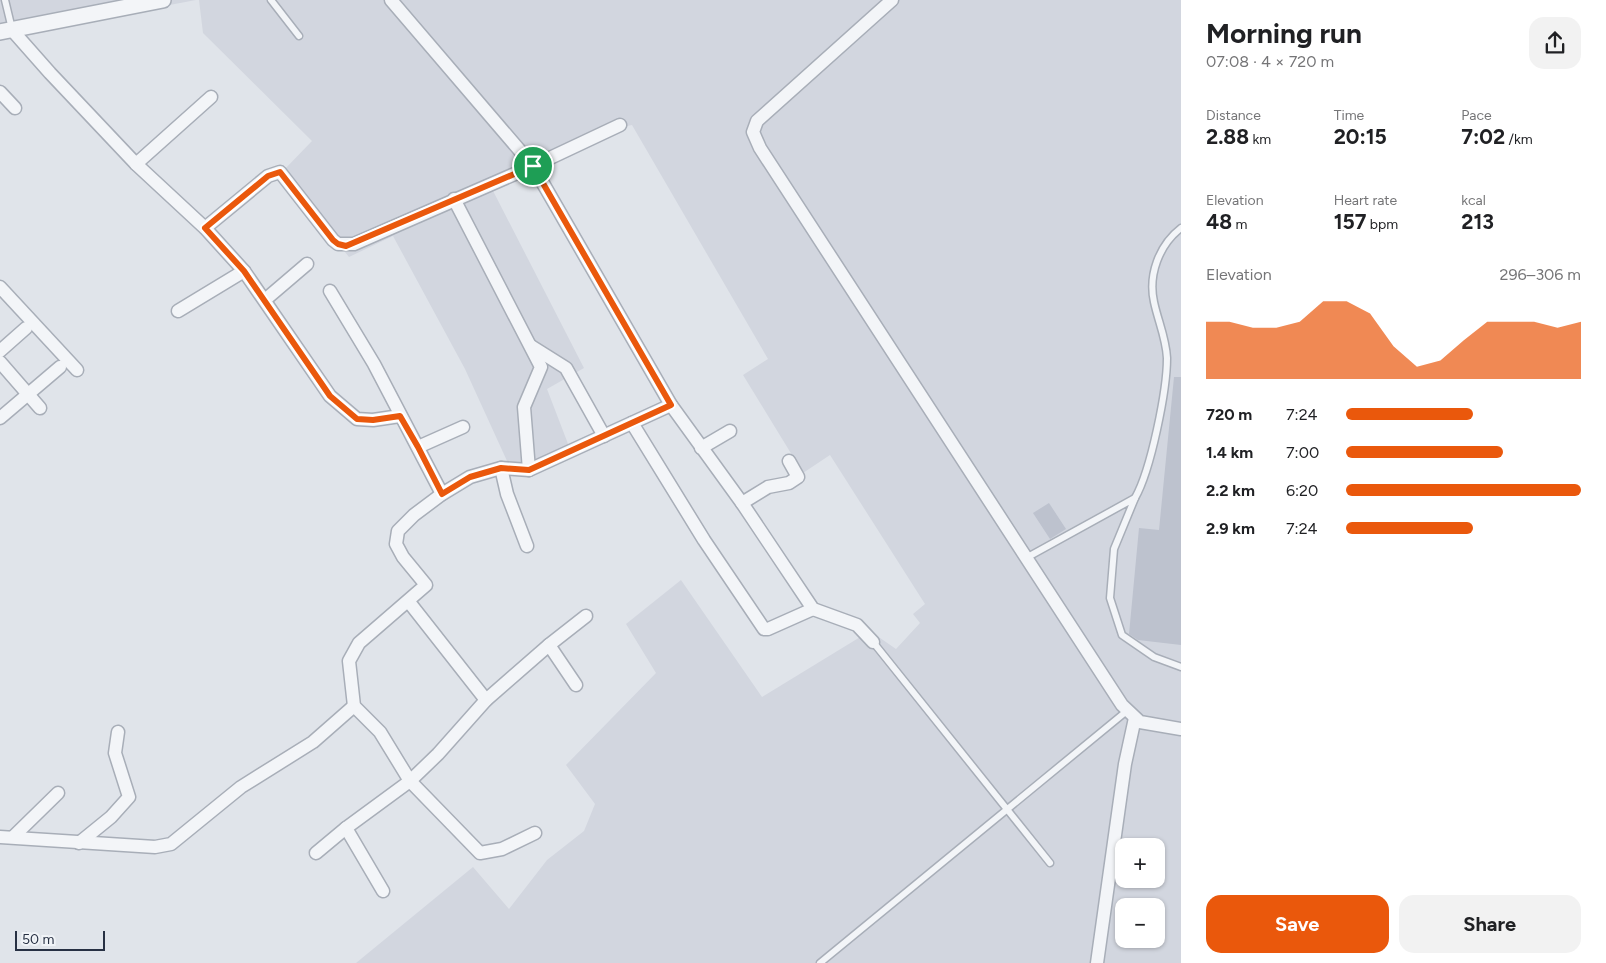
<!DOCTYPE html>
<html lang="en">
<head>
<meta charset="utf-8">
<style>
	:root { --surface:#fff; --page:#f2f2f2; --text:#202124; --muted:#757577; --accent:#ea580c }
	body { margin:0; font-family:Figtree,sans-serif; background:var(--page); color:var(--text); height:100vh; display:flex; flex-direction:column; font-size:19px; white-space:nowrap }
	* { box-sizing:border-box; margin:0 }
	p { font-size:16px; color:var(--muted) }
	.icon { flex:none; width:28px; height:28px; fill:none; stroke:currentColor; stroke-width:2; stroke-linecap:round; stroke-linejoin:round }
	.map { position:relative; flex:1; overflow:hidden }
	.drawer { display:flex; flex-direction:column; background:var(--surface); width:425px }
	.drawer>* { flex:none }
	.fabs { position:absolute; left:1115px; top:838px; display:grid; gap:10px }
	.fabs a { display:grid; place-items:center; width:50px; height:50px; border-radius:10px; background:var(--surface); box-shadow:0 1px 4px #0004; font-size:25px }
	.scale { position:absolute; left:15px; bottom:12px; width:90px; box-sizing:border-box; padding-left:5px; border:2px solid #273043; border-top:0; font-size:14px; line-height:18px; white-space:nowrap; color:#273043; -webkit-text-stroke:4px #f0f3f7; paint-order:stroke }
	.pin { position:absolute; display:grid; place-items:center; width:42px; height:42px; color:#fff; margin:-21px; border:2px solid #fff; border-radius:50%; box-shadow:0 1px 5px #0007 }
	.round { display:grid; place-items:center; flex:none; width:52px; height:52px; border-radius:15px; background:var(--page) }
	.head { display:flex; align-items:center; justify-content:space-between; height:85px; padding:0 25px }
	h1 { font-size:28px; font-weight:700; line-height:38px }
	.stats { display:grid; grid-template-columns:repeat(3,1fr); gap:8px; height:85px; padding:5px 25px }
	.stats div { display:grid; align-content:center }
	.stats b { font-size:21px; font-weight:700 }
	.stats small { font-size:14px; font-weight:400 }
	.stats p { font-size:14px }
	.chart { height:140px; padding:10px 25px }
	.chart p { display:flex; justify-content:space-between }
	.chart svg { width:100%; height:90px; margin-top:5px; fill:var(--accent); opacity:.7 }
	.button { display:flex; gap:10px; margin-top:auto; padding:10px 25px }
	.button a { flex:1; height:58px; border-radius:15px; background:var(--accent); color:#fff; font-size:20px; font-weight:700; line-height:58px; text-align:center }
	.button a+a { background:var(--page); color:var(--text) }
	ul { padding:0 25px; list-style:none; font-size:16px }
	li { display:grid; grid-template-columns:80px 60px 1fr; align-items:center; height:38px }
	li i { height:12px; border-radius:6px; background:var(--accent) }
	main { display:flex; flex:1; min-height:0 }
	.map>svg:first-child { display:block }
	.built { fill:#d2d6df; fill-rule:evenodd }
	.building { fill:#bdc2ce }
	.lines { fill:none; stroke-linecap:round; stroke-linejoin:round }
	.service-casing { stroke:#a8aeb8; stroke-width:9 }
	.minor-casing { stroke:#a8aeb8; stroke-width:15 }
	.tertiary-casing { stroke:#a8aeb8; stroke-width:18 }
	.service { stroke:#f3f5f8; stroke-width:6 }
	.minor { stroke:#f3f5f8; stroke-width:12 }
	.tertiary { stroke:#f3f5f8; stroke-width:15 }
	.route-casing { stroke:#fff; stroke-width:10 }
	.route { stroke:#ea580c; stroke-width:6 }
</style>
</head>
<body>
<main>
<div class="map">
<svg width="1181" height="963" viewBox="0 0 1181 963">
	<rect width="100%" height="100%" fill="#e0e4ea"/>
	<g class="built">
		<path d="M 0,0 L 196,0 L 0,37 Z"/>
		<path d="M 199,0 L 1181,0 L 1181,963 L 356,963 L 473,867 L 509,909 L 547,860 L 584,831 L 595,804 L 566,765 L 656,673 L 626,624 L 681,580 L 762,697 L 870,631 L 896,649 L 920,623 L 913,614 L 925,604 L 830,455 L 803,473 L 743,375 L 768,359 L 632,125 L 618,128 L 490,185 L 584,368 L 547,389 L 570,449 L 512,472 L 465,369 L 393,236 L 349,257 L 281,173 L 312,141 L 203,33 ZM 1124,846 L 1156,846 L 1156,879 L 1124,879 ZM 1124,906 L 1156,906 L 1156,939 L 1124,939 Z"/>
	</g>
	<g class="building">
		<path d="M 1174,377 L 1181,377 L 1181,645 L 1138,640 L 1129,634 L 1139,528 L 1159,530 Z"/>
		<path d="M 1049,503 L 1066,529 L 1050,539 L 1033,513 Z"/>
	</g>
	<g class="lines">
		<defs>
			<g id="service">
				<path d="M 5,0 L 12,29"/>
				<path d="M 271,0 L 299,36"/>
				<path d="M 1135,498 C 1151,470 1167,390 1167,358 C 1166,338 1158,321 1154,302 C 1148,275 1159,245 1181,228"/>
				<path d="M 1026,558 L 1135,498 L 1114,549 L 1110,598 L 1122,635 L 1154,657 L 1181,667"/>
				<path d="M 873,642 L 1050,863"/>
				<path d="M 820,963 L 1128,710"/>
			</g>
			<g id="minor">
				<path d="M 391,0 L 533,166 L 671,405 L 742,503 L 813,609 L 857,625 L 873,642"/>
				<path d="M 892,0 L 757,121 L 753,132 L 760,148 L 1122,705 L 1140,722 L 1181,729"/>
				<path d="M 12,30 L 50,73 L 136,164 L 205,228 L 244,271 L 330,396 L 357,419 L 373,420 L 400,416"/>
				<path d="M 0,92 L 15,108"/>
				<path d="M 136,164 L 211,97"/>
				<path d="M 454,199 L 541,367 L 524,407 L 529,470"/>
				<path d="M 205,228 L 268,176 L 280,172 L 333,240 L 338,244 L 354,244 L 533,166 L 620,125"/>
				<path d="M 0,287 L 77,370"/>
				<path d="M 330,291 L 374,364 L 442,494"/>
				<path d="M 266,299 L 307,264"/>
				<path d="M 178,311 L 244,271"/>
				<path d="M 531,346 L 566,368 L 604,436"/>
				<path d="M 0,351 L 26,328"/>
				<path d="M 0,362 L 40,408"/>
				<path d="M 0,418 L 60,367"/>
				<path d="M 632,423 L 704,540 L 764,629 L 768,629 L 813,609"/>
				<path d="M 418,447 L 463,427"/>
				<path d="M 701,448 L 730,431"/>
				<path d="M 501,468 L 507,494 L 527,546"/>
				<path d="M 742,503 L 768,487 L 789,483 L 798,477 L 789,461"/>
				<path d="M 409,602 L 486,700"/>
				<path d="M 549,645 L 586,616"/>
				<path d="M 535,833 L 502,849 L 480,853 L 410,781 L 380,732 L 354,706 L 349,661 L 359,643 L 426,585 L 403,557 L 396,544 L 398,531 L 414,515 L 442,494 L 470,477 L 501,468 L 529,470 L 671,405"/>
				<path d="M 0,837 L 155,847 L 171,844 L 241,787 L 313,742 L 354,706"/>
				<path d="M 13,837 L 58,793"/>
				<path d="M 79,843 L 111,817 L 129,797 L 115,753 L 118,732"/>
				<path d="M 316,853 L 346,828"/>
				<path d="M 383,891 L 346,828 L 410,781 L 438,754 L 486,700 L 549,645 L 576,685"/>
				<path d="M 1097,963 L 1125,764 L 1135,718"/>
			</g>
			<path id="tertiary" d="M 0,32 L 163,0"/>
		</defs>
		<use href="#service" class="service-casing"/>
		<use href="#minor" class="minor-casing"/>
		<use href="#tertiary" class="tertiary-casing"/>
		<use href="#service" class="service"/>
		<use href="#minor" class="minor"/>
		<use href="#tertiary" class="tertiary"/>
	</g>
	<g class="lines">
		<defs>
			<path id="route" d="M 533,166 L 671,405 L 529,470 L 501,468 L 470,477 L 442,494 L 418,447 L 400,416 L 373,420 L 357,419 L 330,396 L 244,271 L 205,228 L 268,176 L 280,172 L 333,240 L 338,244 L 346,246 Z"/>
		</defs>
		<use href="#route" class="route-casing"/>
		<use href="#route" class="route"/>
	</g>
</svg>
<div class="fabs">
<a>+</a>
<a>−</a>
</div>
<div class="scale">50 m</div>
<div class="pin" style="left:533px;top:166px;background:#1e9e55"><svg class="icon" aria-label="arrive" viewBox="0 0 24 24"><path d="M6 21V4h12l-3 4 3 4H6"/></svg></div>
</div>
<section class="drawer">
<div class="head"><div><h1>Morning run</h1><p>07:08 · 4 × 720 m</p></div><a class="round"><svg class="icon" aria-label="share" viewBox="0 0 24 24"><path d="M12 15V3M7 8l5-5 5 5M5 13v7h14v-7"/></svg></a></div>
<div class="stats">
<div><p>Distance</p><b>2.88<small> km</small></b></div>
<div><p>Time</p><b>20:15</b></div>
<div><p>Pace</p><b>7:02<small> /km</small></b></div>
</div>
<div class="stats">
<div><p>Elevation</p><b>48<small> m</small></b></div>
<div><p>Heart rate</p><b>157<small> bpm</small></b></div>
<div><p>kcal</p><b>213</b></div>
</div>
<div class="chart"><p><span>Elevation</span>296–306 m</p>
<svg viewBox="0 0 160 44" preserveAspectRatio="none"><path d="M0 44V16L10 16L20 19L30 19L40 16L50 6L60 6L70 12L80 28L90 38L100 35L110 25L120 16L130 16L140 16L150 19L160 16V44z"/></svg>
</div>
<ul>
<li><b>720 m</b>7:24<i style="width:54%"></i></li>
<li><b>1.4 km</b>7:00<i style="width:67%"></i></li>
<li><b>2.2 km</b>6:20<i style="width:100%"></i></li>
<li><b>2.9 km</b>7:24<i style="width:54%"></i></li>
</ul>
<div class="button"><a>Save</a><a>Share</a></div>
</section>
</main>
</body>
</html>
